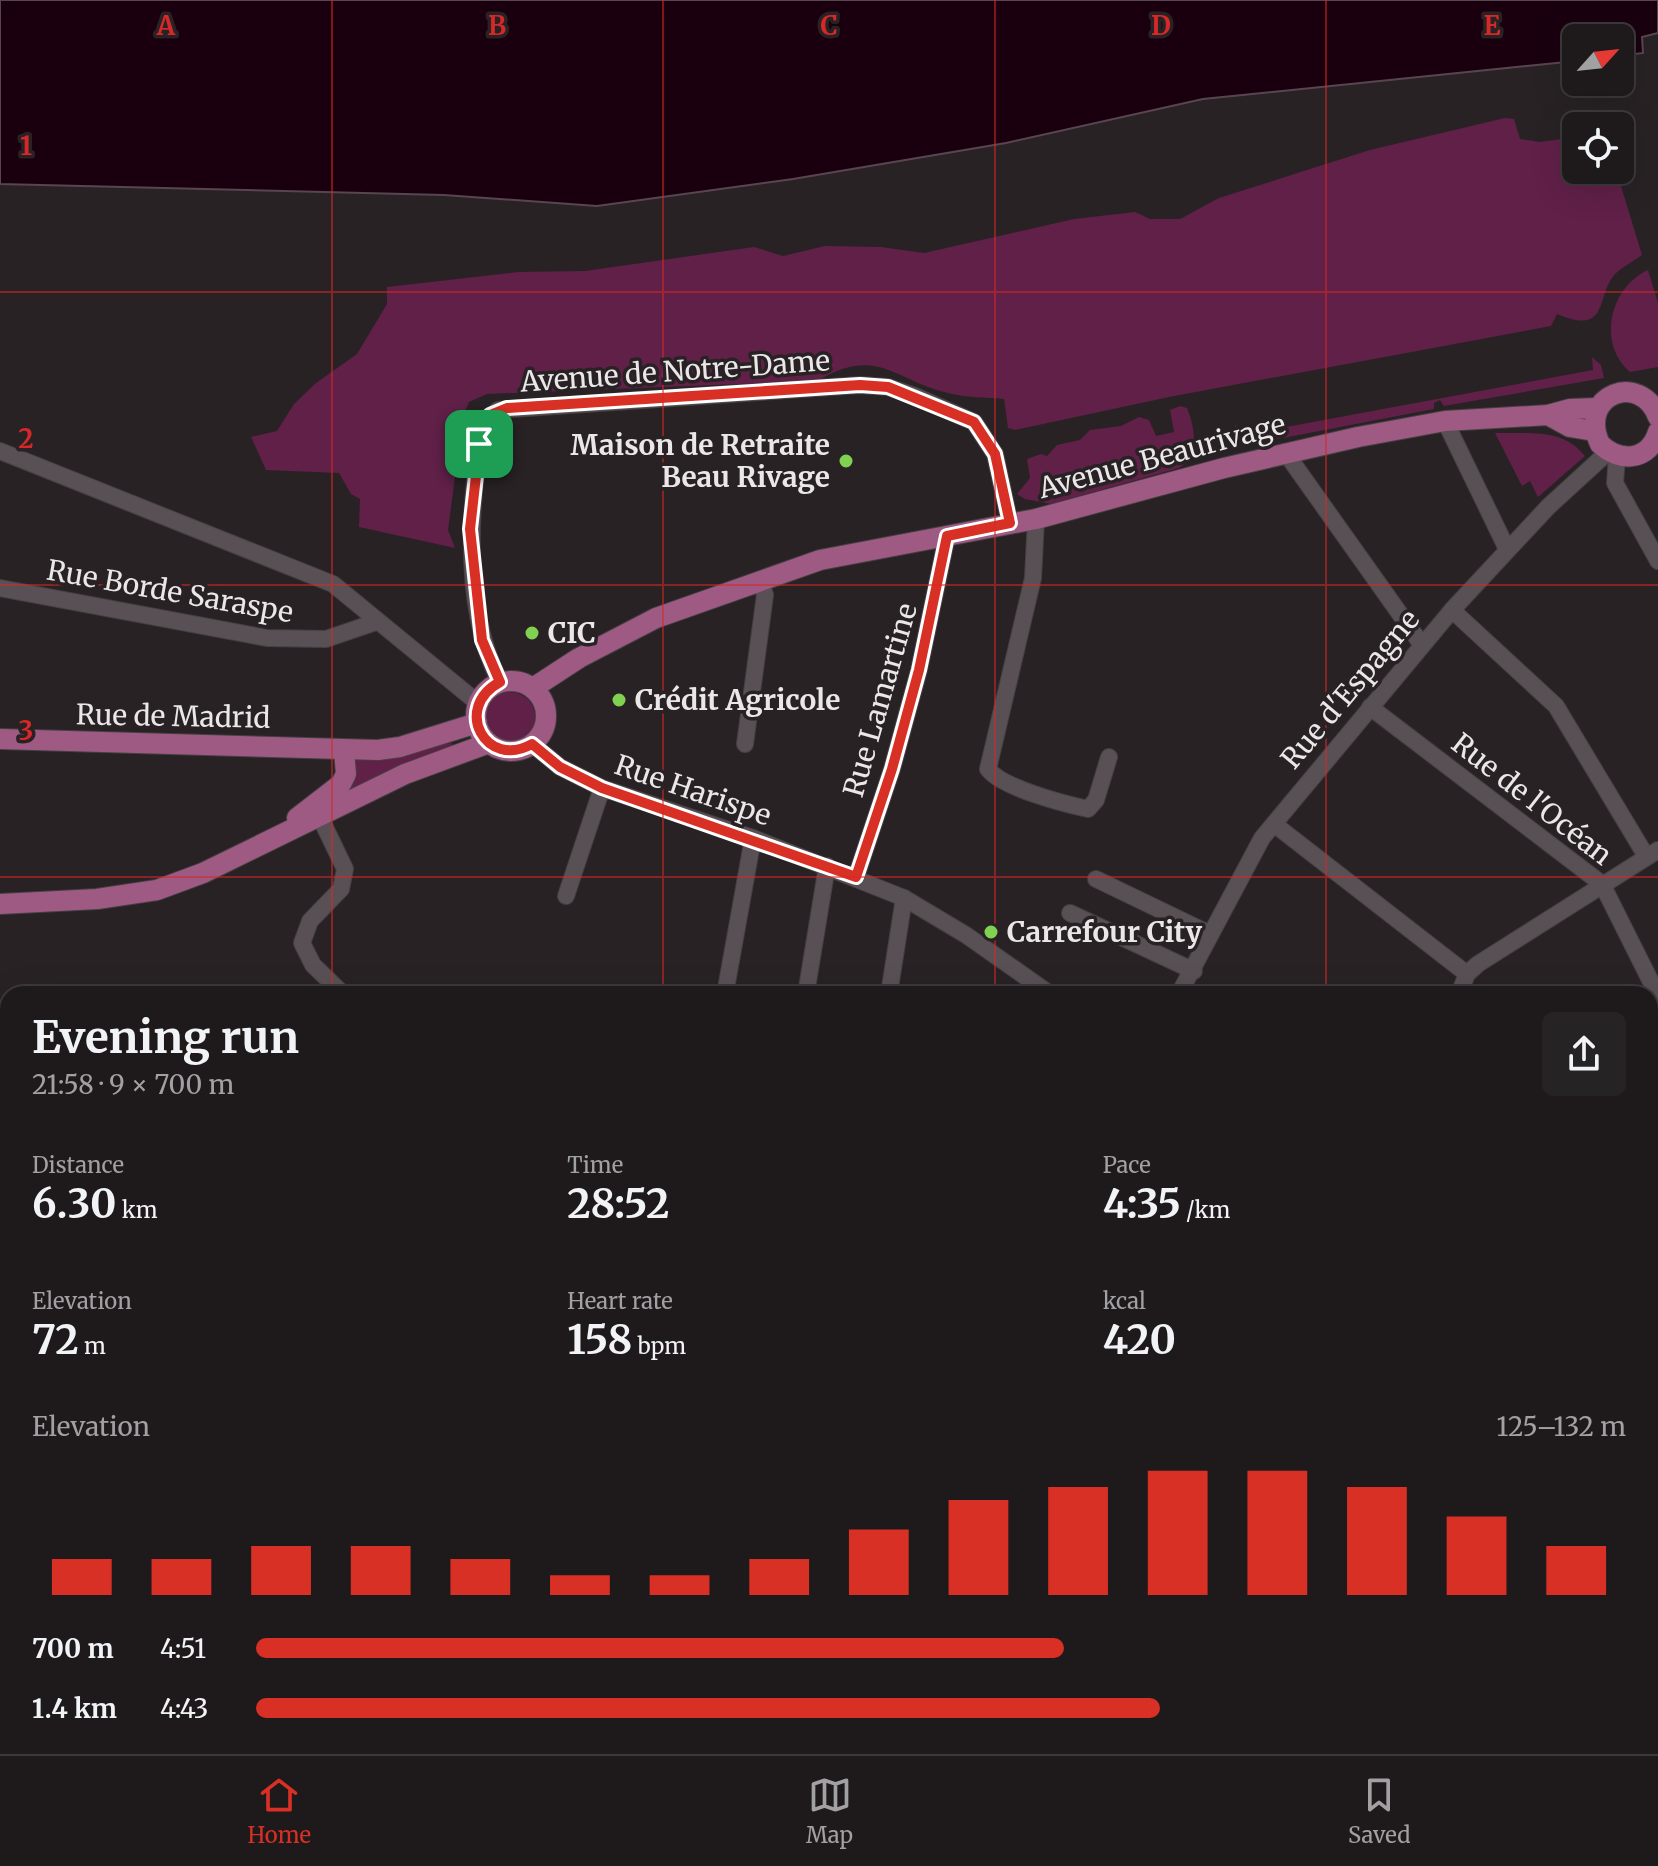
<!DOCTYPE html>
<html lang="en">
<head>
<meta charset="utf-8">
<style>
	:root { --surface:#1e1a1c; --page:#262325; --text:#f1f3f6; --muted:#a1a1a3; --line:#3c383b; --accent:#d93025 }
	body { margin:0; font-family:Merriweather,serif; background:var(--page); color:var(--text); height:100vh; display:flex; flex-direction:column; font-size:30px; white-space:nowrap }
	* { box-sizing:border-box; margin:0 }
	p { font-size:26px; color:var(--muted) }
	.icon { flex:none; width:44px; height:44px; fill:none; stroke:currentColor; stroke-width:2; stroke-linecap:round; stroke-linejoin:round }
	.map { position:relative; flex:1; overflow:hidden }
	.drawer { position:absolute; left:0px; top:986px; width:1658px; height:768px; display:flex; flex-direction:column; background:var(--surface); border-radius:24px 24px 0 0; box-shadow:0 8px 32px #0002,0 0 0 2px var(--line) }
	.drawer>* { flex:none }
	.needle { width:52px; rotate:63deg }
	.tools { position:absolute; left:1562px; top:24px; display:grid; gap:16px }
	.tools a { display:grid; place-items:center; width:72px; height:72px; border-radius:12px; background:var(--surface); box-shadow:0 8px 32px #0002,0 0 0 2px var(--line); font-size:40px }
	.pin { position:absolute; display:grid; place-items:center; width:68px; height:68px; color:#fff; margin:-34px; border-radius:16px; box-shadow:0 4px 12px #0006 }
	.round { display:grid; place-items:center; flex:none; width:84px; height:84px; border-radius:12px; background:var(--page) }
	.head { display:flex; align-items:center; justify-content:space-between; height:136px; padding:0 32px }
	h1 { font-size:44px; font-weight:700; line-height:60px }
	.stats { display:grid; grid-template-columns:repeat(3,1fr); gap:12px; height:136px; padding:8px 32px }
	.stats div { display:grid; align-content:center }
	.stats b { font-size:40px; font-weight:700 }
	.stats small { font-size:22px; font-weight:400 }
	.stats p { font-size:22px }
	.chart { height:224px; padding:16px 32px }
	.chart p { display:flex; justify-content:space-between }
	.chart svg { width:100%; height:144px; margin-top:8px; stroke:var(--accent); stroke-width:6 }
	ul { padding:0 32px; list-style:none; font-size:26px }
	li { display:grid; grid-template-columns:128px 96px 1fr; align-items:center; height:60px }
	li i { height:20px; border-radius:10px; background:var(--accent) }
	.tab-bar { display:flex; justify-content:space-around; align-items:center; height:112px; border-top:2px solid var(--line); background:var(--surface); font-size:22px; color:var(--muted) }
	.tab-bar a { display:grid; justify-items:center; gap:4px }
	.tab-bar .active { color:var(--accent) }
	.map>svg:first-child { display:block }
	.green { fill:#602048 }
	.water { fill:#1a000f; stroke:#594550; stroke-width:2 }
	.lines { fill:none; stroke-linecap:round; stroke-linejoin:round }
	.minor-casing { stroke:#454043; stroke-width:18 }
	.major-casing { stroke:#454043; stroke-width:22 }
	.minor { stroke:#585054; stroke-width:16 }
	.major { stroke:#9f5a83; stroke-width:20 }
	.route-casing { stroke:#fff; stroke-width:16 }
	.route { stroke:#d93025; stroke-width:10 }
	.grid { fill:none; stroke:#d62828; stroke-width:2; stroke-opacity:0.55 }
	.poi-dot { fill:#80d051; stroke:#282225; stroke-width:3 }
	.labels { text-anchor:middle; dominant-baseline:central; stroke-width:7; stroke-linejoin:round; paint-order:stroke }
	.street-label { font-size:28px; fill:#ebe7e9; stroke:#282225 }
	.poi-label { font-size:28px; font-weight:bold; fill:#ebe7e9; stroke:#282225; text-anchor:start }
	.grid-label { font-size:26px; text-anchor:middle; font-weight:bold; fill:#d62828; stroke:#282225; stroke-width:7; stroke-linejoin:round; paint-order:stroke }
</style>
</head>
<body>
<div class="map">
<svg width="1658" height="1754" viewBox="0 0 1658 1754">
	<rect width="100%" height="100%" fill="#282225"/>
	<g class="green">
		<path d="M 1505,118 L 1514,119 L 1520,139 L 1540,142 L 1576,137 L 1576,170 L 1619,170 L 1617,173 L 1642,255 C 1634,261 1622,267 1615,274 C 1595,297 1610,336 1557,314 L 1551,326 L 1174,396 L 1015,430 L 1008,428 L 1004,399 C 986,397 965,398 948,393 C 893,380 878,345 817,381 L 487,394 L 469,402 L 463,416 L 448,530 L 455,548 L 359,527 L 360,499 L 351,494 L 339,473 L 266,470 L 251,437 L 277,431 L 294,404 L 316,383 L 357,354 L 387,304 L 387,287 L 518,272 L 585,271 L 754,247 L 783,256 L 825,246 L 881,247 L 924,253 L 1074,219 L 1135,212 L 1150,219 L 1180,219 L 1219,198 L 1370,150 Z"/>
		<path d="M 1648,270 L 1658,303 L 1658,367 L 1630,372 C 1597,344 1609,288 1648,270 Z"/>
		<path d="M 1592,357 L 1601,365 L 1604,378 L 1444,406 L 1440,400 L 1434,403 L 1434,409 L 1242,446 L 1231,435 L 1236,424 L 1238,436 L 1593,370 Z"/>
		<path d="M 1180,406 L 1187,408 C 1195,427 1200,456 1179,468 L 1051,504 L 1025,499 L 1017,494 L 1030,478 L 1027,459 L 1041,454 L 1047,456 L 1057,445 L 1080,440 L 1090,430 L 1121,426 L 1139,417 L 1149,420 L 1156,436 L 1174,432 L 1170,410 Z"/>
		<path d="M 1495,433 C 1529,434 1562,427 1585,456 L 1538,497 L 1530,481 L 1522,486 Z"/>
		<circle cx="510" cy="717" r="25"/>
		<path d="M 452,743 L 453,748 L 343,794 L 353,759 Z"/>
	</g>
	<path class="water" d="M 0,0 L 1658,0 L 1658,33 L 1642,37 L 1643,53 L 1620,56 L 1620,38 L 1576,38 L 1576,61 L 1203,99 L 1006,143 L 793,179 L 597,206 L 444,195 L 0,184 Z"/>
	<g class="lines">
		<defs>
			<g id="minor">
				<path d="M 1445,421 L 1507,549"/>
				<path d="M 0,451 L 333,584 L 478,703"/>
				<path d="M 1285,452 L 1422,645"/>
				<path d="M 1617,456 L 1615,483 L 1658,561"/>
				<path d="M 1036,519 L 1033,578 L 988,769 C 1002,788 1065,804 1088,809 L 1096,800 L 1109,757"/>
				<path d="M 0,588 L 267,638 L 326,639 L 376,622"/>
				<path d="M 1452,610 L 1556,706 L 1646,856"/>
				<path d="M 500,682 C 463,611 469,510 481,432 L 484,423 L 498,410 L 860,385 L 888,387 L 915,396 L 974,422 L 995,454 L 1010,523"/>
				<path d="M 1370,707 L 1602,884 L 1658,996"/>
				<path d="M 532,744 L 560,767 L 602,788 L 753,838 L 904,898 L 966,935 L 1050,994"/>
				<path d="M 745,744 L 765,595 L 761,582"/>
				<path d="M 320,817 L 345,869 L 341,889 L 310,921 L 302,943 L 313,965 L 343,994"/>
				<path d="M 1274,824 L 1467,974"/>
				<path d="M 856,877 L 892,769 L 919,670 L 947,536"/>
				<path d="M 1096,879 L 1210,934"/>
				<path d="M 566,896 L 602,788"/>
				<path d="M 1070,913 L 1194,971"/>
				<path d="M 725,994 L 753,838"/>
				<path d="M 806,994 L 827,866"/>
				<path d="M 889,994 L 904,898"/>
				<path d="M 1179,994 L 1262,838 L 1452,610 L 1548,507 L 1608,452"/>
				<path d="M 1459,994 L 1467,974 L 1478,964 L 1658,850"/>
				<path d="M 1650,1091 L 1658,1088"/>
				<path d="M 1650,1325 L 1658,1320"/>
				<path d="M 0,1535 L 8,1533"/>
				<path d="M 1366,1746 L 1372,1754"/>
				<path d="M 319,1754 L 325,1746"/>
				<path d="M 1299,1754 L 1310,1746"/>
			</g>
			<g id="major">
				<path d="M 1548,415 L 1570,427 L 1594,431"/>
				<path d="M 1658,417 C 1641,371 1577,394 1600,444 C 1620,463 1649,461 1658,432"/>
				<circle cx="511" cy="716" r="35"/>
				<path d="M 533,688 L 579,658 L 656,618 L 820,560 L 1036,519 L 1224,468 L 1358,437 L 1445,421 L 1548,415 L 1570,409 L 1597,408"/>
				<path d="M 0,739 L 378,750 L 400,747 L 477,723"/>
				<path d="M 297,818 L 341,784 L 346,774 L 344,751"/>
				<path d="M 0,904 L 97,899 L 157,890 L 203,873 L 405,774 L 489,743"/>
			</g>
		</defs>
		<use href="#minor" class="minor-casing"/>
		<use href="#major" class="major-casing"/>
		<use href="#minor" class="minor"/>
		<use href="#major" class="major"/>
	</g>
	<g class="lines">
		<defs>
			<path id="route" d="M 860,385 L 888,387 L 974,422 L 995,454 L 1010,523 L 947,536 L 919,670 L 892,769 L 856,877 L 602,788 L 560,767 L 532,744 C 486,770 452,708 500,682 L 482,640 L 470,529 L 481,432 L 490,415 L 507,408 Z"/>
		</defs>
		<use href="#route" class="route-casing"/>
		<use href="#route" class="route"/>
	</g>
	<path class="grid" d="M 332,0 L 332,994M 663,0 L 663,994M 995,0 L 995,994M 1326,0 L 1326,994M 0,292 L 1658,292M 0,585 L 1658,585M 0,877 L 1658,877M 0,1169 L 8,1169M 1650,1169 L 1658,1169M 0,1462 L 8,1462M 1650,1462 L 1658,1462M 332,1746 L 332,1754M 663,1746 L 663,1754M 995,1746 L 995,1754M 1326,1746 L 1326,1754"/>
	<g class="poi-dot">
		<circle cx="846" cy="461" r="8"/>
		<circle cx="532" cy="633" r="8"/>
		<circle cx="619" cy="700" r="8"/>
		<circle cx="991" cy="932" r="8"/>
	</g>
	<g class="labels">
		<g class="street-label">
			<text transform="translate(675 371) rotate(-4)">Avenue de Notre-Dame</text>
			<text transform="translate(1162 456) rotate(-15)">Avenue Beaurivage</text>
			<text transform="translate(170 591) rotate(10)">Rue Borde Saraspe</text>
			<text transform="translate(1350 689) rotate(-50)">Rue d'Espagne</text>
			<text transform="translate(880 700) rotate(-74)">Rue Lamartine</text>
			<text transform="translate(173 716) rotate(1)">Rue de Madrid</text>
			<text transform="translate(693 790) rotate(19)">Rue Harispe</text>
			<text transform="translate(1532 799) rotate(38)">Rue de l'Océan</text>
		</g>
		<g class="poi-label">
			<text x="830" y="445" text-anchor="end">Maison de Retraite<tspan x="830" dy="32">Beau Rivage</tspan></text>
			<text x="548" y="633">CIC</text>
			<text x="635" y="700">Crédit Agricole</text>
			<text x="1007" y="932">Carrefour City</text>
		</g>
	</g>
	<g class="grid-label">
		<text x="166" y="35">A</text>
		<text x="497" y="35">B</text>
		<text x="829" y="35">C</text>
		<text x="1161" y="35">D</text>
		<text x="1492" y="35">E</text>
		<text x="26" y="155">1</text>
		<text x="26" y="448">2</text>
		<text x="26" y="740">3</text>
	</g>
</svg>
<div class="tools">
<a><svg class="needle" viewBox="-14 -14 28 28"><path d="M0-13l5 13h-10z" fill="#e53935"/><path d="M0 13l5-13h-10z" fill="#a1a1a3"/></svg></a>
<a><svg class="icon" aria-label="locate" viewBox="0 0 24 24"><circle cx="12" cy="12" r="6"/><path d="M12 2v4M12 18v4M2 12h4M18 12h4"/></svg></a>
</div>
<div class="pin" style="left:479px;top:444px;background:#1e9e55"><svg class="icon" aria-label="arrive" viewBox="0 0 24 24"><path d="M6 21V4h12l-3 4 3 4H6"/></svg></div>
<section class="drawer">
<div class="head"><div><h1>Evening run</h1><p>21:58 · 9 × 700 m</p></div><a class="round"><svg class="icon" aria-label="share" viewBox="0 0 24 24"><path d="M12 15V3M7 8l5-5 5 5M5 13v7h14v-7"/></svg></a></div>
<div class="stats">
<div><p>Distance</p><b>6.30<small> km</small></b></div>
<div><p>Time</p><b>28:52</b></div>
<div><p>Pace</p><b>4:35<small> /km</small></b></div>
</div>
<div class="stats">
<div><p>Elevation</p><b>72<small> m</small></b></div>
<div><p>Heart rate</p><b>158<small> bpm</small></b></div>
<div><p>kcal</p><b>420</b></div>
</div>
<div class="chart"><p><span>Elevation</span>125–132 m</p>
<svg viewBox="0 0 160 44" preserveAspectRatio="none"><path d="M5 44V33M15 44V33M25 44V29M35 44V29M45 44V33M55 44V38M65 44V38M75 44V33M85 44V24M95 44V15M105 44V11M115 44V6M125 44V6M135 44V11M145 44V20M155 44V29"/></svg>
</div>
<ul>
<li><b>700 m</b>4:51<i style="width:59%"></i></li>
<li><b>1.4 km</b>4:43<i style="width:66%"></i></li>
</ul>
</section>
</div>
<nav class="tab-bar">
<a class="active"><svg class="icon" aria-label="home" viewBox="0 0 24 24"><path d="M3 11l9-7 9 7M6 9v11h12V9"/></svg>Home</a>
<a><svg class="icon" aria-label="map" viewBox="0 0 24 24"><path d="M3 6l6-2 6 2 6-2v14l-6 2-6-2-6 2zM9 4v14M15 6v14"/></svg>Map</a>
<a><svg class="icon" aria-label="saved" viewBox="0 0 24 24"><path d="M7 4h10v16l-5-4-5 4z"/></svg>Saved</a>
</nav>
</body>
</html>
